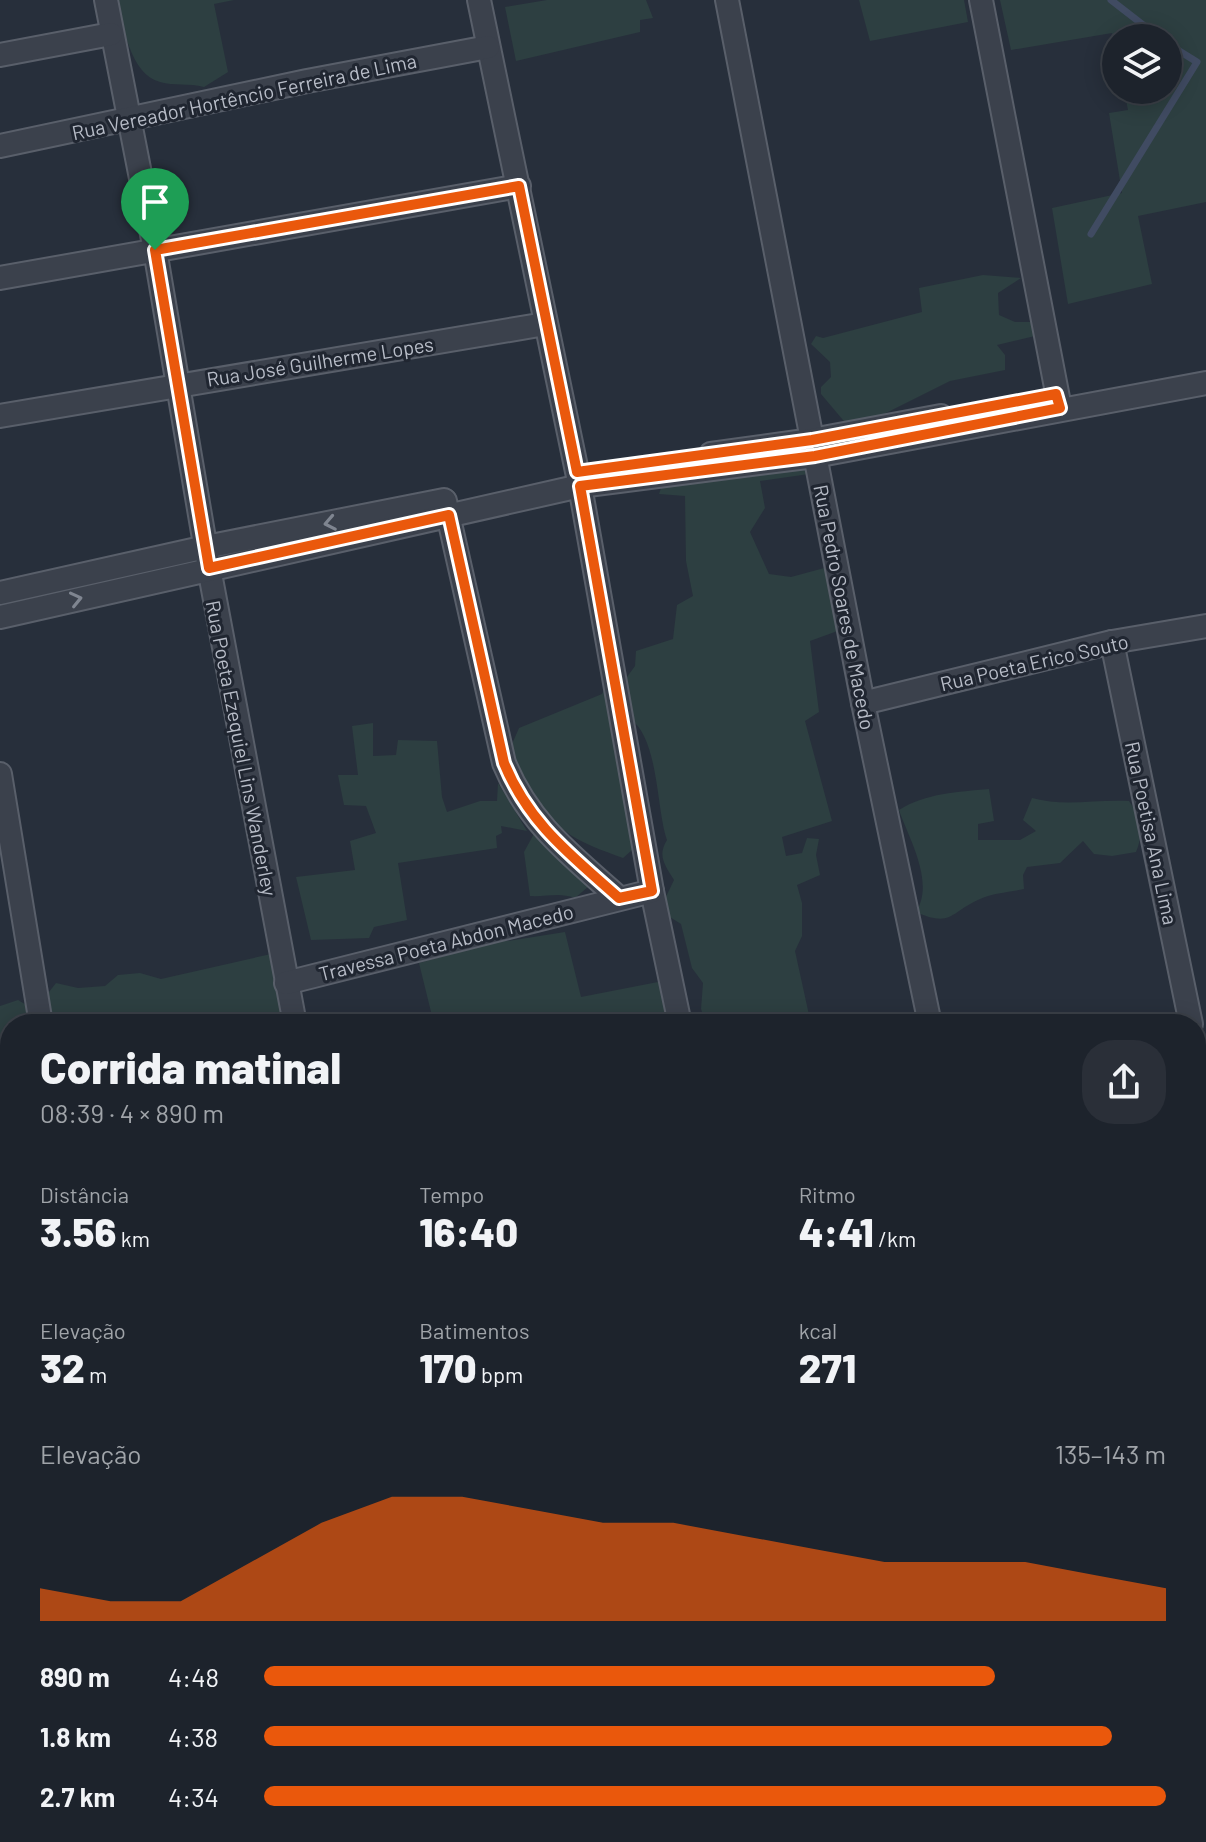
<!DOCTYPE html>
<html lang="pt">
<head>
<meta charset="utf-8">
<style>
	:root { --surface:#1d232c; --page:#2a2f38; --text:#f1f3f6; --muted:#a0a4a9; --line:#3b4048; --accent:#ea580c }
	body { margin:0; font-family:Barlow,sans-serif; background:var(--page); color:var(--text); height:100vh; display:flex; flex-direction:column; font-size:30px; white-space:nowrap }
	* { box-sizing:border-box; margin:0 }
	p { font-size:26px; color:var(--muted) }
	.icon { flex:none; width:44px; height:44px; fill:none; stroke:currentColor; stroke-width:2; stroke-linecap:round; stroke-linejoin:round }
	.map { position:relative; flex:1; overflow:hidden }
	.drawer { position:absolute; left:0px; top:1014px; width:1206px; height:828px; display:flex; flex-direction:column; background:var(--surface); border-radius:32px 32px 0 0; box-shadow:0 4px 20px #0003,0 0 0 2px var(--line) }
	.drawer>* { flex:none }
	.buttons { position:absolute; left:1102px; top:24px; display:grid; gap:16px }
	.buttons a { display:grid; place-items:center; width:80px; height:80px; border-radius:50%; background:var(--surface); box-shadow:0 4px 20px #0003,0 0 0 2px var(--line); font-size:40px }
	.pin { position:absolute; display:grid; place-items:center; width:68px; height:68px; color:#fff; margin:-82px -34px; border-radius:50% 50% 50% 0; rotate:-45deg; box-shadow:0 0 8px #0007 }
	.pin .icon { rotate:45deg }
	.round { display:grid; place-items:center; flex:none; width:84px; height:84px; border-radius:32px; background:var(--page) }
	.headline { display:flex; align-items:center; justify-content:space-between; height:136px; padding:0 40px }
	h1 { font-size:44px; font-weight:800; line-height:60px }
	.figures { display:grid; grid-template-columns:repeat(3,1fr); gap:12px; height:136px; padding:8px 40px }
	.figures div { display:grid; align-content:center }
	.figures b { font-size:40px; font-weight:800 }
	.figures small { font-size:22px; font-weight:400 }
	.figures p { font-size:22px }
	.chart { height:224px; padding:16px 40px }
	.chart p { display:flex; justify-content:space-between }
	.chart svg { width:100%; height:144px; margin-top:8px; fill:var(--accent); opacity:.7 }
	ul { padding:0 40px; list-style:none; font-size:26px }
	li { display:grid; grid-template-columns:128px 96px 1fr; align-items:center; height:60px }
	li i { height:20px; border-radius:10px; background:var(--accent) }
	.map>svg:first-child { display:block }
	.green { fill:#2d3f41 }
	.lines { fill:none; stroke-linecap:round; stroke-linejoin:round }
	.stream { stroke:#404b62; stroke-width:7 }
	.lane-casing { stroke:#595f6a; stroke-width:15 }
	.street-casing { stroke:#595f6a; stroke-width:26 }
	.secondary-casing { stroke:#595f6a; stroke-width:36 }
	.lane { stroke:#3b414c; stroke-width:11 }
	.street { stroke:#3b414c; stroke-width:22 }
	.secondary { stroke:#4a505e; stroke-width:32 }
	.oneway { stroke:#7f8590 }
	.route-casing { stroke:#fff; stroke-width:16 }
	.route { stroke:#ea580c; stroke-width:10 }
	.labels { text-anchor:middle; dominant-baseline:central; stroke-width:6; stroke-linejoin:round; paint-order:stroke }
	.street-label { font-size:20px; fill:#b7bcc7; stroke:#202631 }
</style>
</head>
<body>
<div class="map">
<svg width="1206" height="1842" viewBox="0 0 1206 1842">
	<rect width="100%" height="100%" fill="#272f3b"/>
	<g class="green">
		<path d="M 115,0 L 234,0 L 214,4 L 228,72 L 204,87 C 189,83 174,86 160,82 C 130,74 124,26 115,0 Z"/>
		<path d="M 547,0 L 646,0 L 653,18 L 640,20 L 640,32 L 516,61 L 505,7 Z"/>
		<path d="M 859,0 L 964,0 L 968,22 L 870,41 Z"/>
		<path d="M 1000,0 L 1206,0 L 1206,202 L 1138,216 L 1152,284 L 1068,304 L 1052,208 L 1122,193 L 1109,113 L 1128,110 L 1124,90 L 1168,90 L 1168,38 L 1116,38 L 1116,48 L 1112,33 L 1011,50 Z"/>
		<path d="M 983,275 L 1021,278 L 998,293 L 999,315 L 1015,322 L 1031,322 L 1035,336 L 997,345 L 1005,355 L 1005,370 L 950,381 L 872,420 L 848,426 L 821,394 L 821,387 L 831,377 L 830,362 L 811,344 L 816,336 L 823,338 L 922,312 L 919,288 Z"/>
		<path d="M 806,449 L 809,474 L 760,481 L 765,508 L 750,532 L 769,574 L 791,577 L 828,567 L 843,629 L 810,641 L 819,712 L 805,721 L 832,821 L 782,837 L 786,856 L 802,853 L 807,838 L 819,839 L 816,855 L 820,875 L 797,885 L 802,903 L 802,936 L 795,951 L 811,1024 L 706,1024 L 701,1009 L 703,983 L 692,968 L 681,924 L 665,914 L 662,905 L 674,880 C 665,865 657,856 667,840 C 656,808 659,737 629,718 L 619,688 L 635,666 L 636,651 L 673,639 L 677,605 L 693,596 L 686,561 L 685,496 L 659,494 L 663,482 Z"/>
		<path d="M 607,684 L 632,850 L 623,858 C 577,841 561,836 534,794 C 524,779 515,768 509,751 L 519,728 L 602,694 Z"/>
		<path d="M 373,723 L 373,756 L 396,755 L 398,740 L 437,741 L 442,797 L 447,812 L 480,801 L 497,801 L 498,783 L 527,831 L 501,826 L 502,833 L 496,836 L 497,848 L 398,863 L 407,920 L 374,927 L 369,938 L 311,940 L 296,877 L 355,870 L 350,841 L 376,833 L 366,806 L 344,805 L 338,775 L 358,775 L 352,726 Z"/>
		<path d="M 989,789 L 994,821 L 978,824 L 978,840 L 1020,840 L 1036,831 L 1023,820 L 1032,798 C 1064,807 1096,799 1129,801 C 1141,818 1144,833 1136,852 L 1112,856 L 1094,854 L 1083,841 L 1060,863 L 1027,867 L 1023,875 L 1024,889 C 1010,892 993,893 980,899 C 950,912 952,928 916,912 C 935,882 909,839 899,810 C 926,793 958,792 989,789 Z"/>
		<path d="M 535,832 L 589,886 L 575,898 C 559,892 547,897 530,896 L 524,852 Z"/>
		<path d="M 565,932 L 581,997 L 663,981 L 671,1024 L 434,1024 L 419,963 L 466,950 L 478,941 L 508,941 Z"/>
		<path d="M 271,954 L 284,1024 L 52,1024 L 47,1019 L 49,992 L 56,983 L 78,988 L 105,986 L 118,975 L 140,973 L 161,979 Z"/>
		<path d="M 18,1000 L 28,1006 L 34,1024 L 10,1024 L 10,1213 L 0,1214 L 0,1006 Z"/>
		<path d="M 10,1358 L 10,1385 L 1,1408 L 0,1368 L 3,1359 Z"/>
		<path d="M 1196,1407 L 1206,1412 L 1206,1601 L 1196,1512 Z"/>
		<path d="M 1206,1718 L 1206,1760 L 1196,1761 L 1196,1719 Z"/>
		<path d="M 1196,1796 L 1206,1796 L 1206,1842 L 944,1842 L 1027,1832 L 1060,1832 L 1063,1837 L 1072,1835 L 1071,1832 L 1196,1832 Z"/>
	</g>
	<g class="lines">
		<g class="stream">
			<path d="M 1111,0 L 1160,38"/>
			<path d="M 1091,234 L 1197,62 L 1168,44"/>
		</g>
		<defs>
			<path id="lane" d="M 1068,1832 L 1069,1842"/>
			<g id="street">
				<path d="M 106,0 L 155,250 L 209,568 L 295,1024"/>
				<path d="M 479,0 L 580,486 L 652,891 L 680,1024"/>
				<path d="M 727,0 L 863,703 L 930,1024"/>
				<path d="M 981,0 L 1060,408"/>
				<path d="M 0,55 L 111,34"/>
				<path d="M 0,146 L 307,81 L 488,47"/>
				<path d="M 0,278 L 519,186"/>
				<path d="M 0,416 L 545,324"/>
				<path d="M 711,454 L 812,440 L 941,416"/>
				<path d="M 445,501 L 504,763 C 529,824 571,855 619,898"/>
				<path d="M 0,593 L 206,547 L 444,500"/>
				<path d="M 0,617 L 580,486 L 815,456 L 1206,383"/>
				<path d="M 1112,642 L 1191,1024"/>
				<path d="M 863,703 L 1112,642 L 1206,626"/>
				<path d="M 0,774 L 41,1024"/>
				<path d="M 286,983 L 652,891"/>
				<path d="M 1196,1047 L 1206,1095"/>
				<path d="M 1196,1378 L 1206,1377"/>
				<path d="M 0,1537 L 10,1534"/>
				<path d="M 1196,1709 L 1206,1708"/>
				<path d="M 164,1832 L 166,1842"/>
				<path d="M 349,1832 L 350,1842"/>
				<path d="M 533,1832 L 535,1842"/>
			</g>
			<g id="secondary">
				<path d="M 1196,1777 L 1206,1776"/>
				<path d="M 620,1842 L 710,1832"/>
			</g>
		</defs>
		<use href="#lane" class="lane-casing"/>
		<use href="#street" class="street-casing"/>
		<use href="#secondary" class="secondary-casing"/>
		<use href="#lane" class="lane"/>
		<use href="#street" class="street"/>
		<use href="#secondary" class="secondary"/>
	</g>
	<defs><path id="oneway-chevron" d="M-2-3.5L2.5 0L-2 3.5" fill="none" stroke-width="1.6" stroke-linecap="round" stroke-linejoin="round" transform="scale(2)"/></defs>
	<g class="oneway">
		<use href="#oneway-chevron" transform="translate(330 523) rotate(169)"/>
		<use href="#oneway-chevron" transform="translate(76 599) rotate(-13)"/>
	</g>
	<g class="lines">
		<defs>
			<path id="route" d="M 519,186 L 577,472 L 812,440 L 1056,394 L 1060,408 L 815,456 L 580,486 L 652,891 L 619,898 C 571,855 529,824 504,763 L 449,515 L 209,568 L 155,250 Z"/>
		</defs>
		<use href="#route" class="route-casing"/>
		<use href="#route" class="route"/>
	</g>
	<g class="labels">
		<g class="street-label">
			<text transform="translate(244 96) rotate(-12)">Rua Vereador Hortêncio Ferreira de Lima</text>
			<text transform="translate(320 361) rotate(-9)">Rua José Guilherme Lopes</text>
			<text transform="translate(845 607) rotate(79)">Rua Pedro Soares de Macedo</text>
			<text transform="translate(1034 662) rotate(-13)">Rua Poeta Erico Souto</text>
			<text transform="translate(242 748) rotate(79)">Rua Poeta Ezequiel Lins Wanderley</text>
			<text transform="translate(1152 833) rotate(78)">Rua Poetisa Ana Lima</text>
			<text transform="translate(446 942) rotate(-14)">Travessa Poeta Abdon Macedo</text>
		</g>
	</g>
</svg>
<div class="buttons">
<a><svg class="icon" aria-label="layers" viewBox="0 0 24 24"><path d="M12 4l9 5-9 5-9-5zM3 14l9 5 9-5"/></svg></a>
</div>
<div class="pin" style="left:155px;top:250px;background:#1e9e55"><svg class="icon" aria-label="arrive" viewBox="0 0 24 24"><path d="M6 21V4h12l-3 4 3 4H6"/></svg></div>
<section class="drawer">
<div class="headline"><div><h1>Corrida matinal</h1><p>08:39 · 4 × 890 m</p></div><a class="round"><svg class="icon" aria-label="share" viewBox="0 0 24 24"><path d="M12 15V3M7 8l5-5 5 5M5 13v7h14v-7"/></svg></a></div>
<div class="figures">
<div><p>Distância</p><b>3.56<small> km</small></b></div>
<div><p>Tempo</p><b>16:40</b></div>
<div><p>Ritmo</p><b>4:41<small> /km</small></b></div>
</div>
<div class="figures">
<div><p>Elevação</p><b>32<small> m</small></b></div>
<div><p>Batimentos</p><b>170<small> bpm</small></b></div>
<div><p>kcal</p><b>271</b></div>
</div>
<div class="chart"><p><span>Elevação</span>135–143 m</p>
<svg viewBox="0 0 160 44" preserveAspectRatio="none"><path d="M0 44V34L10 38L20 38L30 26L40 14L50 6L60 6L70 10L80 14L90 14L100 18L110 22L120 26L130 26L140 26L150 30L160 34V44z"/></svg>
</div>
<ul>
<li><b>890 m</b>4:48<i style="width:81%"></i></li>
<li><b>1.8 km</b>4:38<i style="width:94%"></i></li>
<li><b>2.7 km</b>4:34<i style="width:100%"></i></li>
</ul>
</section>
</div>
</body>
</html>
